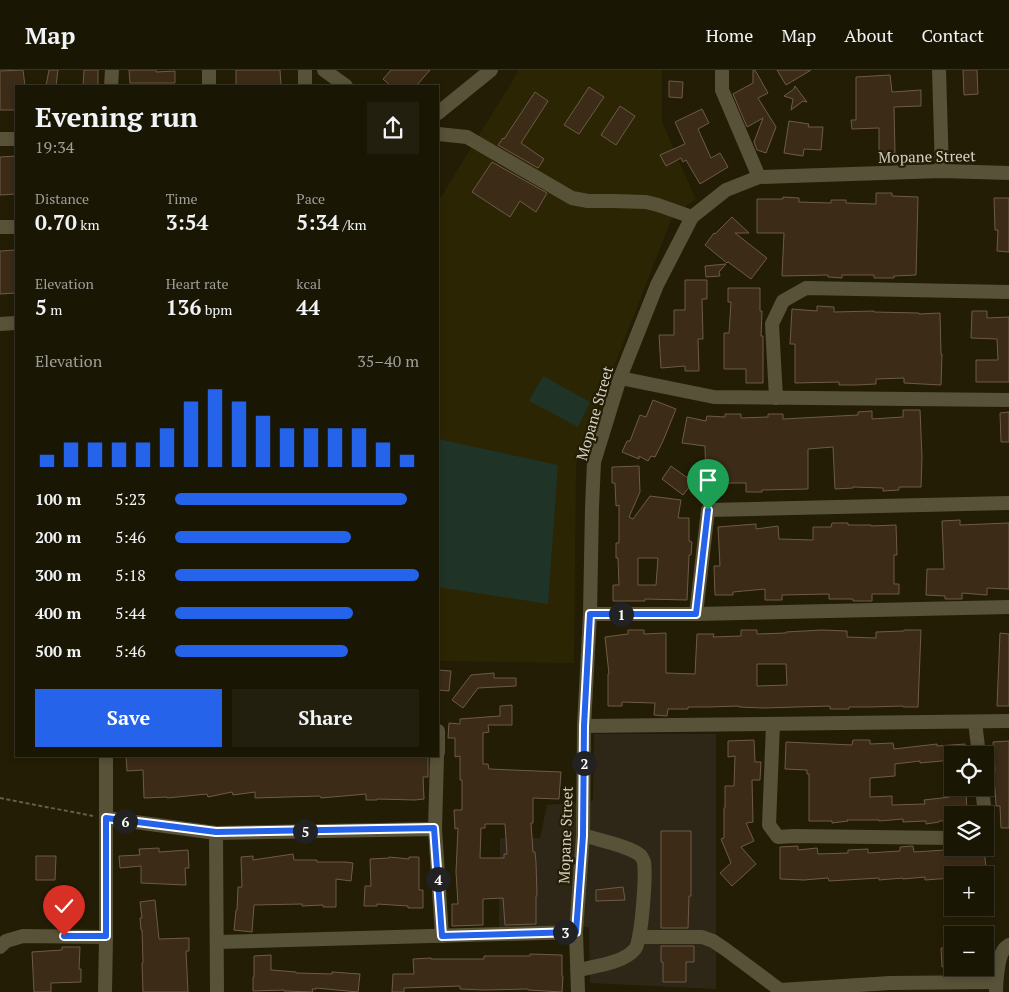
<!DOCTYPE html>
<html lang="en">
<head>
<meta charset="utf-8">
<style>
	:root { --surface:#1a1604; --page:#231f0e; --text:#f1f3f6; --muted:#9f9f9a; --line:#383526; --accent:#2563eb }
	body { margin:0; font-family:"PT Serif",serif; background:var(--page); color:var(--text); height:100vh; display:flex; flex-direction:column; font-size:19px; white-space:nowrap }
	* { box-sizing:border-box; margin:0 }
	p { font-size:16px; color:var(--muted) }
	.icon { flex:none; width:28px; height:28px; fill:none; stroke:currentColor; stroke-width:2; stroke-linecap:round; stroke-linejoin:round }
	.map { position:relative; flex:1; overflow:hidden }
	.sheet { position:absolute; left:15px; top:15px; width:424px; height:672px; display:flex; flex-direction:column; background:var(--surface); border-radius:0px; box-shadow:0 2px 8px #0003,0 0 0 1px var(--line) }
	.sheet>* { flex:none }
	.fabs { position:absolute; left:944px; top:676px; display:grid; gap:10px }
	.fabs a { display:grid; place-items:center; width:50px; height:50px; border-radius:0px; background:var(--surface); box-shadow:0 2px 8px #0003,0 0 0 1px var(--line); font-size:25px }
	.pin { position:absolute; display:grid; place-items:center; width:42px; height:42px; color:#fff; margin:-51px -21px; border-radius:50% 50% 50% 0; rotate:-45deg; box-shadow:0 0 5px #0007 }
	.pin .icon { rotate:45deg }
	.km { position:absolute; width:25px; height:25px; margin:-12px; border-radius:50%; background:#222; color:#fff; font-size:14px; line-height:25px; text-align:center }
	.round { display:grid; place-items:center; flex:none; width:52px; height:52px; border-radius:0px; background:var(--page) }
	.headline { display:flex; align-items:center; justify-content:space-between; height:85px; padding:0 20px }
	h1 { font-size:28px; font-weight:600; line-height:38px }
	.metrics { display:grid; grid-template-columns:repeat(3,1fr); gap:8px; height:85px; padding:5px 20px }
	.metrics div { display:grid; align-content:center }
	.metrics b { font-size:21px; font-weight:600 }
	.metrics small { font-size:14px; font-weight:400 }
	.metrics p { font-size:14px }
	.chart { height:140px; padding:10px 20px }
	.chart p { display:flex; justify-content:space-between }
	.chart svg { width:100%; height:90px; margin-top:5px; stroke:var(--accent); stroke-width:6 }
	.button { display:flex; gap:10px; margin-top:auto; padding:10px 20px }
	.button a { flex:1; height:58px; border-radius:0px; background:var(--accent); color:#fff; font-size:20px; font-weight:600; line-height:58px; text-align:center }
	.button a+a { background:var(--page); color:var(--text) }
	ul { padding:0 20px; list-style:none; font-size:16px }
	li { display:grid; grid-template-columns:80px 60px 1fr; align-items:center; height:38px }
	li i { height:12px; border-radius:6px; background:var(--accent) }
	header { display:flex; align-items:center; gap:30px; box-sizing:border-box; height:70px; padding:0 25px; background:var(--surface); border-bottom:1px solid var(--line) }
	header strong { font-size:24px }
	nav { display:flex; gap:28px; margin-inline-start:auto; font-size:18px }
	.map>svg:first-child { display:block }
	.commercial { fill:#2e2717 }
	.built { fill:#2c2504 }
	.green { fill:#1f3326 }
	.building { fill:#3b2b17; stroke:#6e5b47; fill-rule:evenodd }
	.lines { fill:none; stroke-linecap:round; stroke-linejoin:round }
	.path { stroke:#635d49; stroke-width:2; stroke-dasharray:4 2.5; stroke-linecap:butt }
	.minor { stroke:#585239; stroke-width:14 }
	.route-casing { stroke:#fff; stroke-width:10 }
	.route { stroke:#2563eb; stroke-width:6 }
	.labels { text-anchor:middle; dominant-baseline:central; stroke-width:4.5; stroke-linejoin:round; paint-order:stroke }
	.street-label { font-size:15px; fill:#d5d1c3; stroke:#231d05 }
</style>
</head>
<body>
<header>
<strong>Map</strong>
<nav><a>Home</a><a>Map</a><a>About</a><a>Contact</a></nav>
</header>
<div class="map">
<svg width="1009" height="922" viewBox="0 0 1009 922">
	<rect width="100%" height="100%" fill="#231d05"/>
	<path class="commercial" d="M 594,664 L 716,664 L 716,919 L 590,913 L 589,857 L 499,858 L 500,768 L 540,768 L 547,735 L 593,731 Z"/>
	<path class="built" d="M 519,0 L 662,0 L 662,52 L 696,130 L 689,134 L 671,150 L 576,394 L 574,593 L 438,591 L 438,132 Z"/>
	<g class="green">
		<path d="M 543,306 L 590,332 L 578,357 L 529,331 Z"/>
		<path d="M 438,369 L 558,395 L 548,534 L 438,517 Z"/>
	</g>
	<g class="building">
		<path d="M 23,0 L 25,16 L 16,16 L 16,40 L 0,40 L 0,1 Z"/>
		<path d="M 49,0 L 58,0 L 56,16 L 46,16 Z"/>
		<path d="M 84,0 L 98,0 L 98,16 L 83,16 Z"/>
		<path d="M 129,0 L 156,0 L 156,2 L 175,1 L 175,13 L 130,13 Z"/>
		<path d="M 236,0 L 280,0 L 281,16 L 236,16 Z"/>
		<path d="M 391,0 L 430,0 L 416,16 L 391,16 L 383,9 Z"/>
		<path d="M 753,0 L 755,0 L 768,23 L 758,28 L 776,57 L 766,83 L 757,80 L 754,72 L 763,48 L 747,57 L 733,24 L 753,13 Z"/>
		<path d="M 777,0 L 811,0 L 786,15 Z"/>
		<path d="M 963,0 L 977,0 L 978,24 L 964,25 Z"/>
		<path d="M 890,5 L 892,22 L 921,20 L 921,36 L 894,37 L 895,83 L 879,83 L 879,58 L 852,59 L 851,50 L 856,50 L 856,7 Z"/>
		<path d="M 669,11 L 683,12 L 682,28 L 669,27 Z"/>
		<path d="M 795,16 L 807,32 L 803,31 L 791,40 L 793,29 L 784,26 L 794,19 Z"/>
		<path d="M 589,17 L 604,27 L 579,64 L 564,55 Z"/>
		<path d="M 535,22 L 548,31 L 521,73 L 544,89 L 538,98 L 498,75 L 503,68 L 504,69 Z"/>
		<path d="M 620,36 L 635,46 L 616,75 L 601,65 Z"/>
		<path d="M 702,39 L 709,53 L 698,59 L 711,88 L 720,83 L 728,97 L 700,114 L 686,90 L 683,92 L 681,88 L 666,96 L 660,85 L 685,74 L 675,52 Z"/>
		<path d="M 789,51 L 809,54 L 808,57 L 823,57 L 821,80 L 804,79 L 803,86 L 784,83 Z"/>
		<path d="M 16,86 L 16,124 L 0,125 L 0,87 Z"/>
		<path d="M 492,92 L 547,123 L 536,142 L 520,131 L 510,147 L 472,122 Z"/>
		<path d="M 876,123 L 892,123 L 892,126 L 918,127 L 916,205 L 894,206 L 894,208 L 874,208 L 874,205 L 842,205 L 842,208 L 828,207 L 828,205 L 782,206 L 784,163 L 757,163 L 757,129 L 783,129 L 783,127 L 799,128 L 799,132 L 831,133 L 831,130 L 846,130 L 846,133 L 876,134 Z"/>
		<path d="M 994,128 L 1009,128 L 1009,182 L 997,181 L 998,160 L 995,160 Z"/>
		<path d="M 732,147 L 749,163 L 735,163 L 767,188 L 751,209 L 728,192 L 727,193 L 705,175 L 714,163 L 715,164 Z"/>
		<path d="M 16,180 L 16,223 L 0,224 L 0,181 Z"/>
		<path d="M 726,194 L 719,202 L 720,206 L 706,207 L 705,196 Z"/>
		<path d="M 685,210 L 707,210 L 707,229 L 702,229 L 703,269 L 698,269 L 699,301 L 685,301 L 685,296 L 661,298 L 659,265 L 674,265 L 674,240 L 685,240 Z"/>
		<path d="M 728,218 L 760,218 L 760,241 L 762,241 L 761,266 L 763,266 L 763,313 L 746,313 L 746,299 L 724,299 L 724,263 L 729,263 L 731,232 L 728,232 Z"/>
		<path d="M 817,236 L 834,237 L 834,242 L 874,241 L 874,242 L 919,243 L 919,244 L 940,243 L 941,284 L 942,284 L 941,315 L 904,313 L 904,308 L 876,309 L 876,314 L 856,315 L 839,315 L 839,312 L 795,313 L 795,274 L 790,274 L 792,239 L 817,241 Z"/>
		<path d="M 972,241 L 987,241 L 987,248 L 1009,247 L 1009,312 L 976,312 L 976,290 L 998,290 L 997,269 L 971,268 Z"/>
		<path d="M 653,330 L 676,339 L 663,371 L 655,387 L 651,386 L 648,391 L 639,386 L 639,389 L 622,382 L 627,371 L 630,371 L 640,345 L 646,347 Z"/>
		<path d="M 903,340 L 920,340 L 922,387 L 921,417 L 899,417 L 899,420 L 883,421 L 883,418 L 853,417 L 853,418 L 835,419 L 833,377 L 808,379 L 808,419 L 762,420 L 762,422 L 746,422 L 746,413 L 720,413 L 720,415 L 706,415 L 705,376 L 682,373 L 687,347 L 706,351 L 707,346 L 725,347 L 725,344 L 741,344 L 741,348 L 768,347 L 768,344 L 783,344 L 783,349 L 858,345 L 858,342 L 872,341 L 872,349 L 903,347 Z"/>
		<path d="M 1009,342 L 1009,372 L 1001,372 L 1000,343 Z"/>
		<path d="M 639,396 L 640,422 L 629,447 L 633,449 L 650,426 L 681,430 L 678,448 L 689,448 L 689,471 L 692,472 L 691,485 L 689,485 L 687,530 L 645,529 L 645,531 L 613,531 L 613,515 L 619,515 L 618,488 L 616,488 L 616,473 L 619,473 L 619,435 L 616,436 L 615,413 L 612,413 L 612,397 ZM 638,488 L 658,488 L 656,515 L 638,515 Z"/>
		<path d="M 671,396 L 693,412 L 683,425 L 662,409 Z"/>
		<path d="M 960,450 L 960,455 L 1009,453 L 1009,519 L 987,518 L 987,525 L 962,523 L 962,529 L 945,529 L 945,526 L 926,525 L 927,499 L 944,499 L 942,451 Z"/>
		<path d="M 832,453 L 848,453 L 848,455 L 871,455 L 871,456 L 896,455 L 897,485 L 894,485 L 894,514 L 899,514 L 899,524 L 872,524 L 872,531 L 853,531 L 853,529 L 829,529 L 829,524 L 782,525 L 782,530 L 765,530 L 765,519 L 733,522 L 733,525 L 715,525 L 714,496 L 720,496 L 718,457 L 756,454 L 756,459 L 778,456 L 779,469 L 813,470 L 813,457 L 831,457 Z"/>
		<path d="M 628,560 L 644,560 L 644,564 L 666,563 L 666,603 L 695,604 L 697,564 L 714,564 L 713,567 L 741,566 L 741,560 L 757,560 L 757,564 L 786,563 L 786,562 L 822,560 L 847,561 L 847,567 L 876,568 L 876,562 L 904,561 L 904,560 L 921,560 L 918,637 L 903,637 L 903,636 L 870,637 L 849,637 L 849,639 L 830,639 L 830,636 L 764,638 L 739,637 L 739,636 L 709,637 L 688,637 L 688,639 L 668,639 L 667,646 L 654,645 L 655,633 L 622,632 L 622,636 L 608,636 L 608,604 L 609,604 L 605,567 L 628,564 ZM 757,594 L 786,594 L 787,615 L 757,616 Z"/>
		<path d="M 1000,563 L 1009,564 L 1009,636 L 997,636 Z"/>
		<path d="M 438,600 L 451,601 L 449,621 L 438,620 Z"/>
		<path d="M 494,603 L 494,608 L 516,608 L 516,616 L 478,618 L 463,638 L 452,630 L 471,605 Z"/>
		<path d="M 512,635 L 512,655 L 488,655 L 489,662 L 483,663 L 483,694 L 488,694 L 489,699 L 561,702 L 559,729 L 533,728 L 533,753 L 531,753 L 533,782 L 535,782 L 536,792 L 537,826 L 536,826 L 536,854 L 505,855 L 503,828 L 483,829 L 483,855 L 452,856 L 452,834 L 458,834 L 456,802 L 458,758 L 455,759 L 454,740 L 462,740 L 462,710 L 460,710 L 460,686 L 455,687 L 455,668 L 448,668 L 449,653 L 460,654 L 460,649 L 500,646 L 500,636 ZM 485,754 L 505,754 L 507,784 L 504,784 L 504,788 L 480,788 L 481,758 L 485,758 Z"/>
		<path d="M 754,670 L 755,692 L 761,692 L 760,710 L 752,710 L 753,752 L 746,753 L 754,771 L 741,777 L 756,794 L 732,816 L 720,803 L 731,793 L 721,769 L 724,768 L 724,738 L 725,738 L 725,716 L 734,716 L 735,686 L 728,687 L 728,671 Z"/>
		<path d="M 853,670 L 870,670 L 870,674 L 893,673 L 894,679 L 937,674 L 937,676 L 965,674 L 965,685 L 952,685 L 952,690 L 920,693 L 920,691 L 895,694 L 895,706 L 870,708 L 870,727 L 892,726 L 892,735 L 925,734 L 924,730 L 950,727 L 949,721 L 966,720 L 967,745 L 952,745 L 952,750 L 939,751 L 939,752 L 926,754 L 926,751 L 903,752 L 903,749 L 879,751 L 879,750 L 847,750 L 848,751 L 832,753 L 832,751 L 809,751 L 809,704 L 807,704 L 807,700 L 785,699 L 786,672 L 852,675 Z"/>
		<path d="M 1009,671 L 1009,758 L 1001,758 L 1000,736 L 996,736 L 995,718 L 993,718 L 991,701 L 995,701 L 993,672 Z"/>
		<path d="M 126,686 L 428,686 L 428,707 L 423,707 L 424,729 L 415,730 L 377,729 L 377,730 L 366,730 L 366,724 L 321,728 L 320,726 L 255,728 L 255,722 L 233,725 L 232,722 L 208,727 L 207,724 L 167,728 L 167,727 L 144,728 L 143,700 L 127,701 Z"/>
		<path d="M 661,761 L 691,761 L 691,826 L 689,826 L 688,858 L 661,858 Z"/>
		<path d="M 798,776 L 798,780 L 817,778 L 818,784 L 848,783 L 848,780 L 868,779 L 868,783 L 900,781 L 900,777 L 912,776 L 913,776 L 914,782 L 960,779 L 960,782 L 984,780 L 987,805 L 952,805 L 952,808 L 925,810 L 925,807 L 903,809 L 903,808 L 879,810 L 879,808 L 829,811 L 828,808 L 804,810 L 780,809 L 780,777 Z"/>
		<path d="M 159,778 L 159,782 L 188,780 L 189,798 L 185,798 L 186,815 L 141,813 L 141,796 L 120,798 L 119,786 L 140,785 L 139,779 Z"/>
		<path d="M 293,784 L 294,790 L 317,790 L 317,792 L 345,792 L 353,793 L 351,811 L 336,809 L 336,837 L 323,837 L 323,835 L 302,836 L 302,834 L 254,835 L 252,862 L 234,860 L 236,840 L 237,840 L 238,817 L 242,817 L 241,787 L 253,786 L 253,790 Z"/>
		<path d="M 36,786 L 56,786 L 55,810 L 36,810 Z"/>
		<path d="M 389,787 L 409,789 L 409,787 L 419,787 L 419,820 L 423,820 L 423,838 L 408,838 L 408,836 L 377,834 L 377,836 L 364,836 L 365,816 L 371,816 L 370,789 L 389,788 Z"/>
		<path d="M 623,817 L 625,830 L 596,831 L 596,820 Z"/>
		<path d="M 155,830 L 159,869 L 189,868 L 189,881 L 186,881 L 188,922 L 143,922 L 142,893 L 143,893 L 142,860 L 141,860 L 140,848 L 142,848 L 140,832 Z"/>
		<path d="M 661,876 L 694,876 L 694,892 L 686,892 L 686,912 L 663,912 L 663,892 L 661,892 Z"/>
		<path d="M 62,877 L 80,877 L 79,899 L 81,899 L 81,912 L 51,913 L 51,922 L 34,922 L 32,882 L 62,880 Z"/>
		<path d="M 941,878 L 952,878 L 952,896 L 942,897 Z"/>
		<path d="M 530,884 L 562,885 L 562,906 L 563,906 L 562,922 L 528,920 L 528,919 L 484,920 L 460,919 L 460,916 L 404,918 L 404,922 L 392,922 L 393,904 L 414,904 L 413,889 L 431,888 L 431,889 L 484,889 L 484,886 L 530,886 Z"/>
		<path d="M 271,885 L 271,900 L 296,902 L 296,903 L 332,904 L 332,902 L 360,904 L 358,922 L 316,918 L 316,919 L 312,919 L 313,922 L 284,921 L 284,920 L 253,921 L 253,907 L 254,907 L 254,886 Z"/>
	</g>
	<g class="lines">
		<path class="path" d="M 0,728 L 93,746"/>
		<g class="minor">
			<path d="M 305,0 L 305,16"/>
			<path d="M 324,0 L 346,16"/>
			<path d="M 722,0 L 722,20 L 759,107"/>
			<path d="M 939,0 L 942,101"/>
			<path d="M 111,16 L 112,0"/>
			<path d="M 209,16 L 209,0"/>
			<path d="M 438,43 L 491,0"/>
			<path d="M 438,64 L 467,67 L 572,128 L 588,131 L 613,131 L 646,132 L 658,135 L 692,147"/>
			<path d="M 0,69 L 16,69"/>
			<path d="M 0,157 L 16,157"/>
			<path d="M 0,254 L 16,253"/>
			<path d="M 620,308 L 714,327 L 1009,330"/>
			<path d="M 776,328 L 772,254 L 783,231 L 806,218 L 1009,222"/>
			<path d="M 590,544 L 696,544 L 1009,537"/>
			<path d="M 696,544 L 708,440 L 1009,433"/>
			<path d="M 975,652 L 979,685"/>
			<path d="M 773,654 L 769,755 L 778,767 L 793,766 L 952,768"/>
			<path d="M 584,656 L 1009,651"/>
			<path d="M 438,661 L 438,682"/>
			<path d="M 982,718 L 985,745"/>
			<path d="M 106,748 L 216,763"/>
			<path d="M 435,759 L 437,686"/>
			<path d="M 640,867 L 702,867 L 713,871 L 725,879 L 780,920 L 890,913 L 996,912"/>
			<path d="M 217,872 L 576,862"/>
			<path d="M 0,877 L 6,871 L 23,866 L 106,867"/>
			<path d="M 578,900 C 595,896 624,893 635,879 C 642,871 646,804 644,792 C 643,790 642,787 641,786 C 631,776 597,770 583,765"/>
			<path d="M 105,922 L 106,867 L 106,686"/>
			<path d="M 217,922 L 216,763 L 435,759 L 442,866"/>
			<path d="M 578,922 L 576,862 L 583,765 L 584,656 L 590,544 L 592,437 L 594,392 L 620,308 L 657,215 L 692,147 L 726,120 L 759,107 L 942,101 L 1009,103"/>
			<path d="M 996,922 C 996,913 998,888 1003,881 C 1004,878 1007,877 1009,875"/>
		</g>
	</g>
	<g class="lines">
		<defs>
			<path id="route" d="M 64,866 L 106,866 L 106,748 L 216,762 L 434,758 L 442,866 L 576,862 L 583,766 L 584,656 L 590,544 L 696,544 L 708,440"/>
		</defs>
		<use href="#route" class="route-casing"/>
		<use href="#route" class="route"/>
	</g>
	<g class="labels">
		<g class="street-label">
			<text transform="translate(927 86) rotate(-1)">Mopane Street</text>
			<text transform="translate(594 343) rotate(-74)">Mopane Street</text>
			<text transform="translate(565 765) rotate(-88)">Mopane Street</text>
		</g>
	</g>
</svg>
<div class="fabs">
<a><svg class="icon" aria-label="locate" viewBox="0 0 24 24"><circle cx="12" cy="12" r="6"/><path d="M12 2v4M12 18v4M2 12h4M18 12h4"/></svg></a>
<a><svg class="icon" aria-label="layers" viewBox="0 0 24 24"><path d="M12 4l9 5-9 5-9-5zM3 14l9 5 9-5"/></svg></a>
<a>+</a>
<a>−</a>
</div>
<div class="pin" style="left:708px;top:440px;background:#1e9e55"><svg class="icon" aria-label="arrive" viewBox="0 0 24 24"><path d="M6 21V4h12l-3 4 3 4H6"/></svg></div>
<div class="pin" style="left:64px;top:866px;background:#d93025"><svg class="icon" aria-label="check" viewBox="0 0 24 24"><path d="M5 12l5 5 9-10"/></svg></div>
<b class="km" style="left:621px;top:544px">1</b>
<b class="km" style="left:584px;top:693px">2</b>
<b class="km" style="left:565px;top:862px">3</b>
<b class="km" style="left:438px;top:809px">4</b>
<b class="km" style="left:305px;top:761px">5</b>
<b class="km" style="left:125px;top:751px">6</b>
<section class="sheet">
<div class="headline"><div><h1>Evening run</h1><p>19:34</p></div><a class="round"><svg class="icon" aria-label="share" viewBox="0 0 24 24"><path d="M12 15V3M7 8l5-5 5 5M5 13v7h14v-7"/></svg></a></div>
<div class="metrics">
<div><p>Distance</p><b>0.70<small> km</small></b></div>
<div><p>Time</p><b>3:54</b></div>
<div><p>Pace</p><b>5:34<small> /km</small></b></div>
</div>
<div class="metrics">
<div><p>Elevation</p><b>5<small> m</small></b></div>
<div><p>Heart rate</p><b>136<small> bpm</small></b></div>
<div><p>kcal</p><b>44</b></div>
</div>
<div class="chart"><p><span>Elevation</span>35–40 m</p>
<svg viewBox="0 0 160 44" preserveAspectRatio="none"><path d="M5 44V38M15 44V32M25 44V32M35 44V32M45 44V32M55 44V25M65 44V12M75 44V6M85 44V12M95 44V19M105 44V25M115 44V25M125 44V25M135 44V25M145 44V32M155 44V38"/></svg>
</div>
<ul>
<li><b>100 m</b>5:23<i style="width:95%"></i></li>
<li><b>200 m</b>5:46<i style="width:72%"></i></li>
<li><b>300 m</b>5:18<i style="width:100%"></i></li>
<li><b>400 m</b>5:44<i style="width:73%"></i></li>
<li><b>500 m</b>5:46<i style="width:71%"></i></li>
</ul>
<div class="button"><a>Save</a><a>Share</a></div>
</section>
</div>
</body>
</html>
